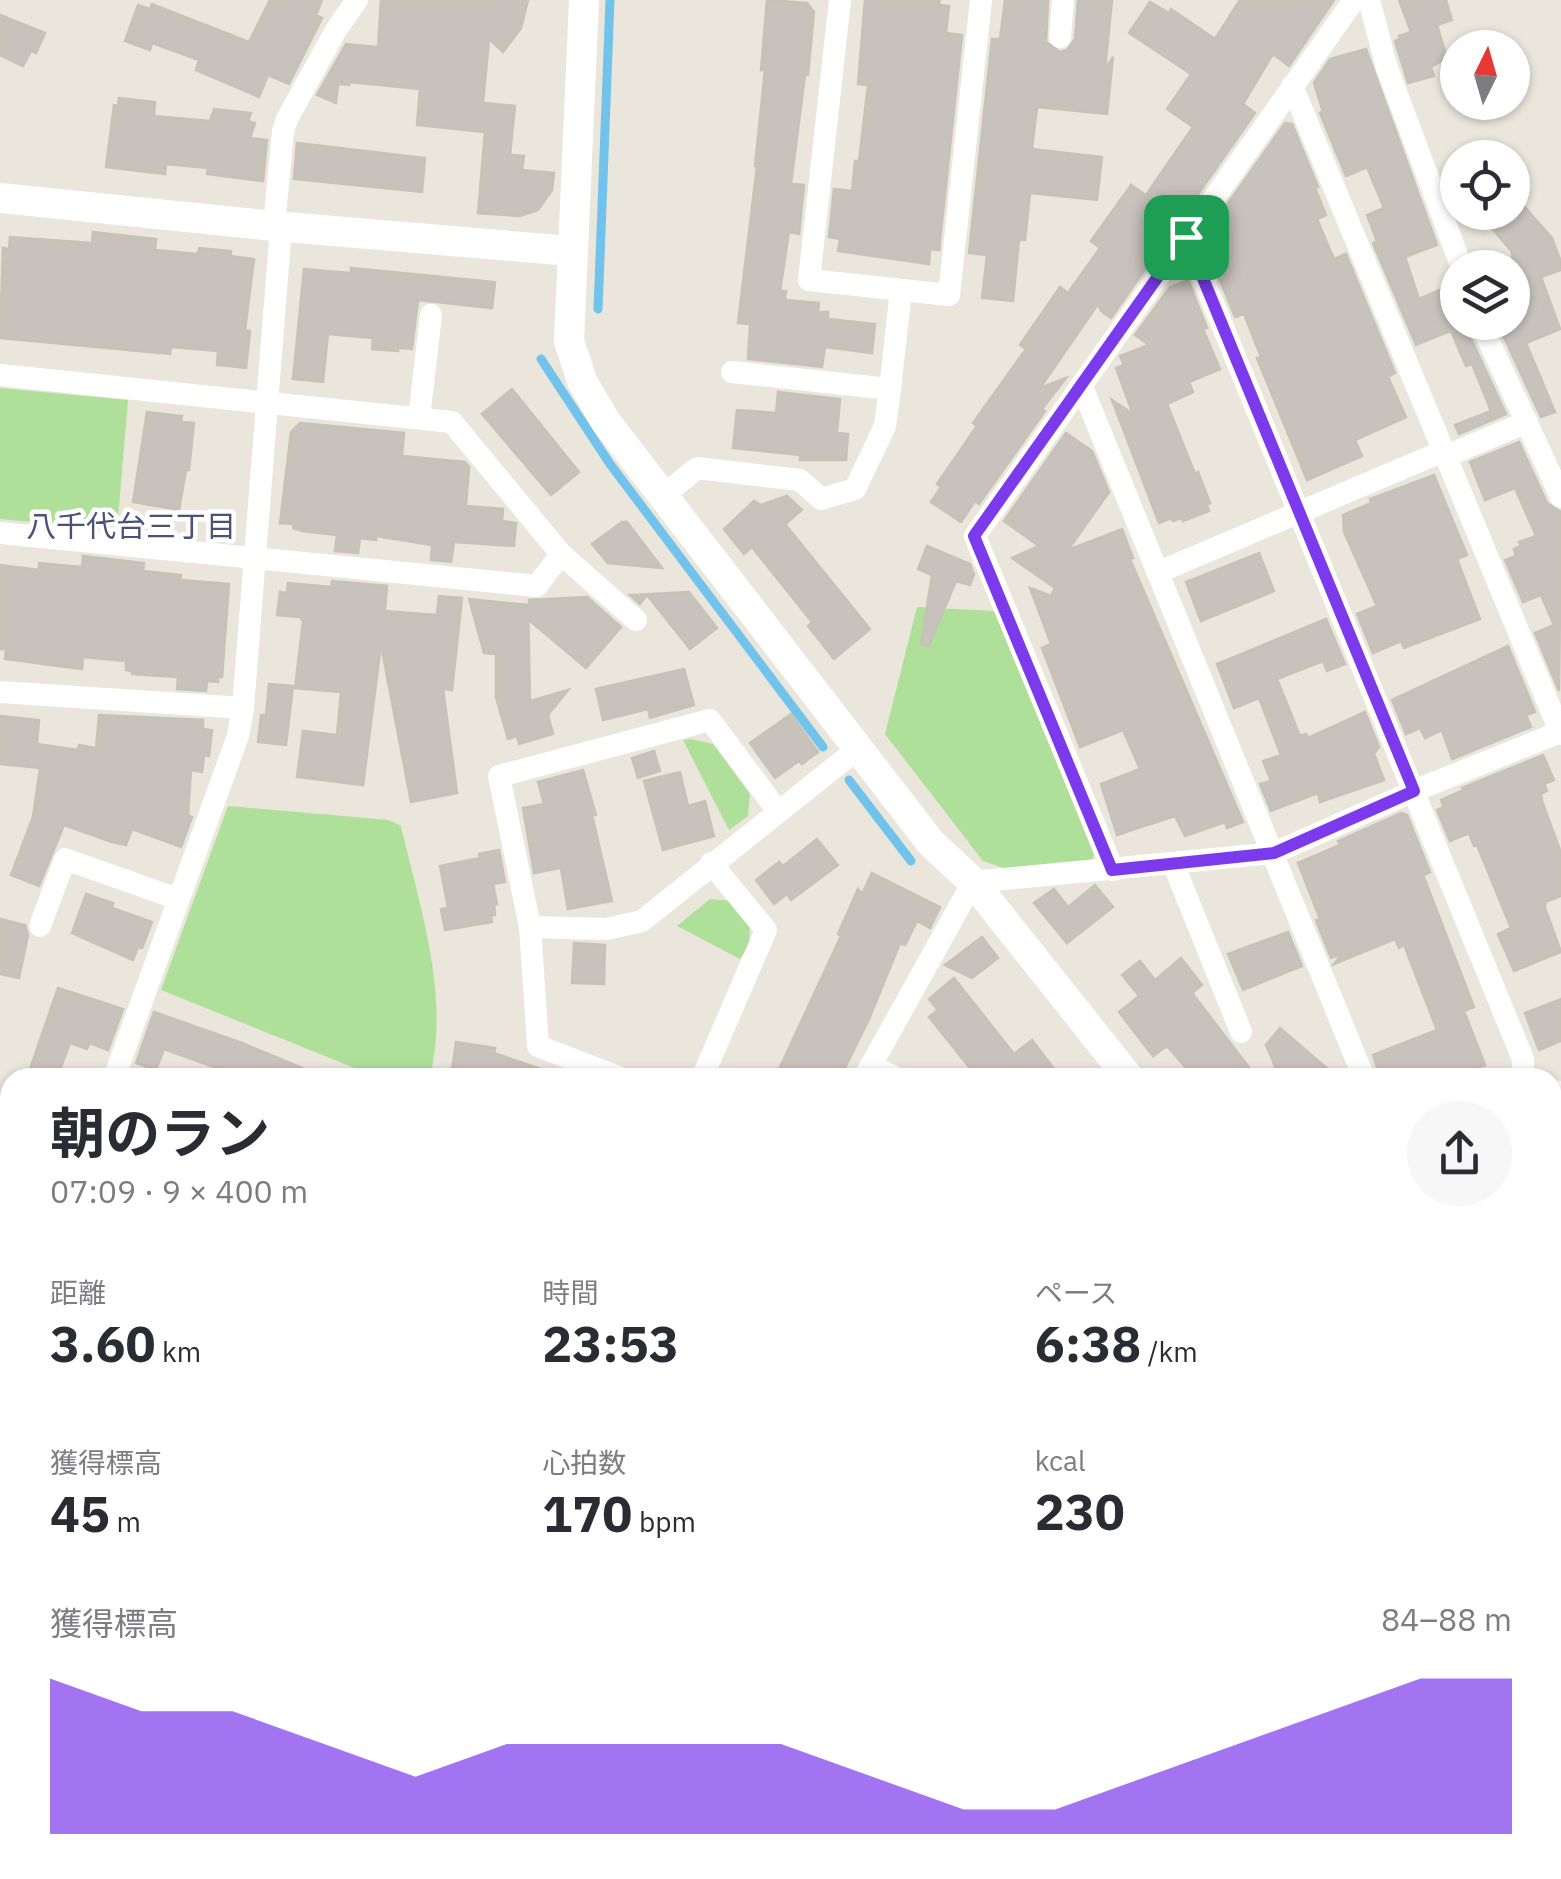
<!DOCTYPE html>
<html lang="ja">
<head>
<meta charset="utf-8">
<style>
	:root { --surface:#fff; --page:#f7f7f7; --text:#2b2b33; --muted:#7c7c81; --accent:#7c3aed }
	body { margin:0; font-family:"IBM Plex Sans","Noto Sans JP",sans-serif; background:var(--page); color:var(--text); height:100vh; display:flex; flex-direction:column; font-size:38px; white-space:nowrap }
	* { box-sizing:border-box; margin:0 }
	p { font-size:32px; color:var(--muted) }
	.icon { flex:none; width:55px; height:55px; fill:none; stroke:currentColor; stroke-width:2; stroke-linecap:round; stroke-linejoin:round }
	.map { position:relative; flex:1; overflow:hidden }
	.details { position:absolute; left:0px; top:1068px; width:1562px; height:812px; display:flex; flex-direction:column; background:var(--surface); border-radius:30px 30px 0 0; box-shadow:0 2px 8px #0004 }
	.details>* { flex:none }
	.needle { width:65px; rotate:5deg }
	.controls { position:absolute; left:1440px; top:30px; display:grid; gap:20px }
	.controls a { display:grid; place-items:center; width:90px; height:90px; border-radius:50%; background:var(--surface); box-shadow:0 2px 8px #0004; font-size:50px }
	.pin { position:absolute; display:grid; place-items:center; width:85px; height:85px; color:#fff; margin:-42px; border-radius:20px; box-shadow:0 5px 15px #0006 }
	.round { display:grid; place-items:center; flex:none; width:105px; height:105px; border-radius:52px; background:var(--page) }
	.summary { display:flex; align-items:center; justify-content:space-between; height:170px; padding:0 50px }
	h1 { font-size:55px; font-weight:700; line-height:75px }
	.figures { display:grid; grid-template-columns:repeat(3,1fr); gap:15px; height:170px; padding:10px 50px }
	.figures div { display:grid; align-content:center }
	.figures b { font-size:50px; font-weight:700 }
	.figures small { font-size:28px; font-weight:400 }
	.figures p { font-size:28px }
	.chart { height:280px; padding:20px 50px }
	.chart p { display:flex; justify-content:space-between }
	.chart svg { width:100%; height:180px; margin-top:10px; fill:var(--accent); opacity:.7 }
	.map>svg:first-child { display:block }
	.green { fill:#aee09a }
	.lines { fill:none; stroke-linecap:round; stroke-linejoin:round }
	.stream { stroke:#72c3eb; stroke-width:9 }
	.building { fill:#c7c2bb; stroke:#c7c2b6; stroke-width:2.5 }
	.street { stroke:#fff; stroke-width:22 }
	.secondary { stroke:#fff; stroke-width:30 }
	.route-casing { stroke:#fff; stroke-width:20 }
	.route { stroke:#7c3aed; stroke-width:12 }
	.labels { text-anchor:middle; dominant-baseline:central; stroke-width:9; stroke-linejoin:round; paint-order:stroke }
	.neighbourhood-label { font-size:30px; fill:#4b5179; stroke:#fff }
</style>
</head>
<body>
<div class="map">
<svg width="1561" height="1879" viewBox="0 0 1561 1879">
	<rect width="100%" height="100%" fill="#ebe6dc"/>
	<g class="green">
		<path d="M 0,388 L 128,400 L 117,530 L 0,519 Z"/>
		<path d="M 917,607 L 996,611 L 1094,855 L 1092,861 L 1006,869 L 983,861 L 885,734 Z"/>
		<path d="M 692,739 L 713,744 L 750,794 L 748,816 L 729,830 L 683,740 Z"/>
		<path d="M 228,806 L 389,820 L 401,826 C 420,908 450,994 430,1077 L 377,1077 L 161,990 Z"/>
		<path d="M 710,899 L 733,901 L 750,923 L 749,945 L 740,959 L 677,926 Z"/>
	</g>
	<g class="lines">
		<g class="stream">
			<path d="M 598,309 L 610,0"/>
			<path d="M 541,359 L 610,464 L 823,747"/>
			<path d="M 849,780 L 911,861"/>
		</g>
	</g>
	<g class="building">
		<path d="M 270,0 L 322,0 L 316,15 L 322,18 L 289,84 L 268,75 L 259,97 L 196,70 L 199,60 L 152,43 L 150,50 L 125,41 L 138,5 L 150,9 L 152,4 L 249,42 Z"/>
		<path d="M 381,0 L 528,0 L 521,28 L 503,52 L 489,39 L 483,103 L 515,106 L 510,155 L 524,156 L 522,170 L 554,173 L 552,190 L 538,210 L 520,216 L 478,213 L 485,132 L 417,125 L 420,89 L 349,82 L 349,85 L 338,84 L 336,103 L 317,95 L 346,44 L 378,47 Z"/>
		<path d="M 767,0 L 807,3 L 814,12 L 808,75 L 805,75 L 791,184 L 804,185 L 799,234 L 789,232 L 780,291 L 786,291 L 785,300 L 819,303 L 818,312 L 828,312 L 828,319 L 875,324 L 872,353 L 825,347 L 822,367 L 748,359 L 750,324 L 738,323 L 757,166 L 755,166 L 765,70 L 761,70 Z"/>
		<path d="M 865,0 L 940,0 L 939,5 L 949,6 L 946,33 L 962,35 L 939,250 L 930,249 L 929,264 L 838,251 L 840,239 L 829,237 L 834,189 L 852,191 L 855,161 L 859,161 L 868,85 L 858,84 Z"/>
		<path d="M 1005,0 L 1048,0 L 1046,42 L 1060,52 L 1067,50 L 1075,39 L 1078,0 L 1112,0 L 1105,70 L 1113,57 L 1107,114 L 1037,107 L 1032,149 L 1102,157 L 1097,200 L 1030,193 L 1025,240 L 1019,240 L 1013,301 L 982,298 L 987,255 L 969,253 L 992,39 L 1000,39 Z"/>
		<path d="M 1240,0 L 1334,0 L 1289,66 L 1273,54 L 1243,104 L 1255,113 L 1111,318 L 1101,311 L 1098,304 L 1040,388 L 1066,378 L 1042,409 L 1045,411 L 979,504 L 975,501 L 961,522 L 931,502 L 941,487 L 937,484 L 977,426 L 973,423 L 1026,349 L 1020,345 L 1060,287 L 1068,293 L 1100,248 L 1091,241 L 1131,185 L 1146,195 L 1193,127 L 1167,109 L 1191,74 L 1129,33 L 1150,2 L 1169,13 L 1171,9 L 1215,39 Z"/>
		<path d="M 1399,0 L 1446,0 L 1452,20 L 1437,25 L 1447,58 L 1431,67 L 1434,76 L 1408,83 L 1395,41 L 1400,39 L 1399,36 L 1411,32 Z"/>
		<path d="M 0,15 L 45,33 L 36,53 L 31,51 L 23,66 L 0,55 Z"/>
		<path d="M 1366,49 L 1437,245 L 1405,257 L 1419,299 L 1458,282 L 1458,328 L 1416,345 L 1373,243 L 1377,241 L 1367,215 L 1384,208 L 1367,167 L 1346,176 L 1320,113 L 1323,112 L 1314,83 L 1330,59 Z"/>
		<path d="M 119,98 L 155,102 L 154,116 L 210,121 L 214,109 L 251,113 L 248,121 L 255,123 L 250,138 L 267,140 L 263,181 L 207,174 L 208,168 L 166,164 L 165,174 L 106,167 L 114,105 L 118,106 Z"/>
		<path d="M 1285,123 L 1292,124 L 1318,187 L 1315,188 L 1326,215 L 1317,219 L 1334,259 L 1346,254 L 1395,373 L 1388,377 L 1406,417 L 1355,440 L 1362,456 L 1307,480 L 1257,358 L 1261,357 L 1244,314 L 1235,317 L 1216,270 L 1224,267 L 1219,254 L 1231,249 L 1217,219 Z"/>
		<path d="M 297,143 L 425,158 L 422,192 L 294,179 Z"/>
		<path d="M 1512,193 L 1552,238 L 1561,262 L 1561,270 L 1541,277 L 1560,329 L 1526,343 L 1555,412 L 1541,417 L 1497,322 L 1512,322 L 1512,252 L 1478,212 L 1512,212 Z"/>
		<path d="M 93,232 L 156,239 L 155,250 L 198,254 L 199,248 L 231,251 L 230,256 L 254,259 L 245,330 L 250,331 L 246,368 L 217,365 L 218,351 L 171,347 L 170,354 L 0,338 L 3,248 L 9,249 L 10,237 L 92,243 Z"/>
		<path d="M 351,268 L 495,282 L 492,308 L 418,300 L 412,349 L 398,348 L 398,351 L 372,349 L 373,338 L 328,334 L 323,382 L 293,379 L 304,269 L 351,273 Z"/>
		<path d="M 1188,280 L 1207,328 L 1203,329 L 1220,369 L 1189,382 L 1193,392 L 1167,404 L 1195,474 L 1198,472 L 1210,503 L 1207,505 L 1209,511 L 1183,521 L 1182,518 L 1173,521 L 1172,518 L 1159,523 L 1112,400 L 1133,414 L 1116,368 L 1124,365 L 1120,356 L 1149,345 L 1135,335 L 1170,287 Z"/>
		<path d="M 1466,328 L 1506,414 L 1459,434 L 1455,425 L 1491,411 L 1472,364 L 1466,366 L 1452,333 Z"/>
		<path d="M 512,389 L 579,472 L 551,495 L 482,414 Z"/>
		<path d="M 778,392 L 840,399 L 837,433 L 848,434 L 846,460 L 800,460 L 800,455 L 733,448 L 737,410 L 776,413 Z"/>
		<path d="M 147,412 L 182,416 L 181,422 L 194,423 L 189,470 L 186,470 L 179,510 L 133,502 Z"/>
		<path d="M 300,423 L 404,433 L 402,456 L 465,462 L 469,467 L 466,506 L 503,509 L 502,521 L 516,523 L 514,546 L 454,542 L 451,562 L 431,560 L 432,545 L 376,536 L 376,540 L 360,538 L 358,553 L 335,551 L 337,535 L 302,531 L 293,528 L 294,524 L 280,523 L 291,432 Z"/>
		<path d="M 1066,433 L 1092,451 L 1109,492 L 1068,550 L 1122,529 L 1133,558 L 1130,559 L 1243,822 L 1227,828 L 1225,822 L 1185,836 L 1175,816 L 1117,835 L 1101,784 L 1140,769 L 1123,730 L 1080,747 L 1042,648 L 1051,644 L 1030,588 L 1051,596 L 1055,588 L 1012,558 L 1039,546 L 1004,521 Z"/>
		<path d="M 1519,442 L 1547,503 L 1561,512 L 1559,691 L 1535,633 L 1554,625 L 1541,595 L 1523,602 L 1505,560 L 1516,556 L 1514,549 L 1521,546 L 1519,542 L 1536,536 L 1515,488 L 1485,500 L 1470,462 Z"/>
		<path d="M 1434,475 L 1467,555 L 1457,559 L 1480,619 L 1404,648 L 1401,641 L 1373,653 L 1357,614 L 1377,606 L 1344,532 L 1343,515 L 1371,503 L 1370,499 Z"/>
		<path d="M 787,496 L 802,510 L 785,524 L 870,629 L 834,659 L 808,626 L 812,622 L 752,547 L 744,554 L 724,529 L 754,501 L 761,505 Z"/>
		<path d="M 622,522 L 627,522 L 662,568 L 608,563 L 592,544 Z"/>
		<path d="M 927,546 L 970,564 L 974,574 L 970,585 L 956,581 L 929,646 L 921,644 L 932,575 L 918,569 Z"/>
		<path d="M 1259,553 L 1274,591 L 1201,621 L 1186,582 Z"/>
		<path d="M 83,556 L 144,563 L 143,571 L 181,575 L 180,580 L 229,584 L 222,677 L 218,677 L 218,682 L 207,681 L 206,691 L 177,689 L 178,677 L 132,674 L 132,671 L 126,670 L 126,661 L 83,657 L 82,669 L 5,659 L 6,649 L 0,649 L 0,565 L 39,570 L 39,563 L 82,567 Z"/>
		<path d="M 332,581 L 387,586 L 385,611 L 437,615 L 439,596 L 462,598 L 452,690 L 443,689 L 457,793 L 411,802 L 381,645 L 363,785 L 297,777 L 303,731 L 337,735 L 341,692 L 295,688 L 303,621 L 300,617 L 277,615 L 280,592 L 287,593 L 288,583 L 331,587 Z"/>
		<path d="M 689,592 L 717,628 L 690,649 L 647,595 L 640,604 L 630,595 Z"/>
		<path d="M 587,597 L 621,627 L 586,668 L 530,621 L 529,600 Z"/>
		<path d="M 469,599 L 528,605 L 530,701 L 568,690 L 548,715 L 553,734 L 519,744 L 517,736 L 508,739 L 496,697 L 496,654 L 484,653 Z"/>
		<path d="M 1326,619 L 1345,664 L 1327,671 L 1323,661 L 1277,679 L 1300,736 L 1306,734 L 1308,738 L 1365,712 L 1379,747 L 1374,754 L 1384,780 L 1320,802 L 1318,793 L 1271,811 L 1260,784 L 1271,781 L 1263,761 L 1281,755 L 1259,698 L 1234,708 L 1217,664 Z"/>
		<path d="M 1508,646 L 1535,712 L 1526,715 L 1531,727 L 1452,759 L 1442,730 L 1425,738 L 1420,728 L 1406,734 L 1392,700 Z"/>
		<path d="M 684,669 L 694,705 L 650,718 L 648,709 L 603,720 L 596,689 Z"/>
		<path d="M 269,684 L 293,686 L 286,745 L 258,742 L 261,715 L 266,715 Z"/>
		<path d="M 791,714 L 818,752 L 802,764 L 799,761 L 775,778 L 750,743 Z"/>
		<path d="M 99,715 L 203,720 L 203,729 L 212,730 L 209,756 L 204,755 L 202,772 L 191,770 L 188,815 L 192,817 L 181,847 L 132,829 L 126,845 L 112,842 L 64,825 L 39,886 L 11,875 L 33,817 L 40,768 L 0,764 L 0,716 L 39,720 L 37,744 L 78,750 L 79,745 L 96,748 Z"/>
		<path d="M 654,751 L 660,771 L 638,778 L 632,758 Z"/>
		<path d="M 1543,755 L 1554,780 L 1544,784 L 1547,791 L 1541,794 L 1542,801 L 1561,853 L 1561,896 L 1545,902 L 1545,908 L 1561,952 L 1514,971 L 1498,934 L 1511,928 L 1477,845 L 1474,846 L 1469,833 L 1450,841 L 1437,810 L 1444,807 L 1441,800 L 1464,790 L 1462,788 Z"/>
		<path d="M 583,770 L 596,815 L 592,815 L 612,901 L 568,909 L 561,868 L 534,873 L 523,808 L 544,804 L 538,782 Z"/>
		<path d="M 680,772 L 688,806 L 705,801 L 714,836 L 663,850 L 644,781 Z"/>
		<path d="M 1401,813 L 1407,815 L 1430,872 L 1423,875 L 1474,1007 L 1464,1011 L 1485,1065 L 1453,1078 L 1381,1078 L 1373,1055 L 1437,1030 L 1404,945 L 1399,948 L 1395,939 L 1334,964 L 1342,954 L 1331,958 L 1316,920 L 1320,919 L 1298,863 L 1340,845 L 1338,841 Z"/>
		<path d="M 817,839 L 838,865 L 791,900 L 787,894 L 774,904 L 756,880 L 779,862 L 783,866 Z"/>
		<path d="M 499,850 L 505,882 L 493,884 L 497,904 L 494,904 L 495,915 L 491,915 L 492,922 L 445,930 L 441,909 L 448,908 L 440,866 L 480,858 L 479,854 Z"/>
		<path d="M 872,873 L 940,907 L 930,928 L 917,921 L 905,945 L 900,943 L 869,1019 L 840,1078 L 775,1078 L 841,936 L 838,934 L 858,889 L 862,894 Z"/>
		<path d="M 1095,885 L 1113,907 L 1067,943 L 1034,903 L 1054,889 L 1068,907 Z"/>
		<path d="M 86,894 L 113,903 L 112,908 L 152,922 L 142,948 L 138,947 L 133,960 L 72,933 Z"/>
		<path d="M 0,919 L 25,925 L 28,935 L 19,978 L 0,974 Z"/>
		<path d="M 1288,932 L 1302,966 L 1243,990 L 1228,954 Z"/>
		<path d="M 982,937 L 998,958 L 972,978 L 945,965 Z"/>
		<path d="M 574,943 L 605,945 L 604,984 L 572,983 Z"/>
		<path d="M 1181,958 L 1202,985 L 1192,993 L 1257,1078 L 1195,1078 L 1167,1046 L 1153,1056 L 1119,1012 L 1139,996 L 1122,975 L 1140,961 L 1155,980 Z"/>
		<path d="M 954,978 L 1014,1054 L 1032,1040 L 1061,1078 L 978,1078 L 929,1017 L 938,1010 L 929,999 Z"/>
		<path d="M 58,988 L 123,1009 L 108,1050 L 90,1043 L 87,1049 L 70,1043 L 57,1078 L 27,1078 Z"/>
		<path d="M 1561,999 L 1561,1041 L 1539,1050 L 1525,1013 Z"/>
		<path d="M 154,1012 L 242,1043 L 326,1078 L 245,1078 L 164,1049 L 156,1070 L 136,1063 Z"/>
		<path d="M 1280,1028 L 1338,1078 L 1280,1078 L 1266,1045 Z"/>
		<path d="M 456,1042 L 495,1048 L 494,1053 L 556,1074 L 555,1078 L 451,1076 Z"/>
	</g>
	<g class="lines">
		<g class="street">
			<path d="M 840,0 L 809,280 L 949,295 L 981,0"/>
			<path d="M 1369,0 L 1387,68 L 1462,268"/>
			<path d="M 1060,37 L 1063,0"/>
			<path d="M 1292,86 L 1561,734"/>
			<path d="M 274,226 L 283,131 L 287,119 L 336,30 L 357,0"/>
			<path d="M 1186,237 L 1523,1059 L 1523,1078"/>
			<path d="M 1480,322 L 1561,497"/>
			<path d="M 732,372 L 890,389 L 901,290"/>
			<path d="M 0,375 L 452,422 L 561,554 L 537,586 L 0,533"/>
			<path d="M 1082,387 L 1364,1078"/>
			<path d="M 419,418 L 431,315"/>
			<path d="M 1444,457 L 1527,422"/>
			<path d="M 663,496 L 697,468 L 800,480 L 821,499 L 855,489 L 885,426 L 890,389"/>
			<path d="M 561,554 L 636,620"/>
			<path d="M 1159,572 L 1441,452"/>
			<path d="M 0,692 L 243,708"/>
			<path d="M 777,810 L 710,720 L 499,776 L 530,927 L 607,929 L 642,921 L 860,747"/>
			<path d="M 1173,863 L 1241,1032"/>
			<path d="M 1113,870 L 975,536 L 1354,0"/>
			<path d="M 40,926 L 65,859 L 178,899"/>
			<path d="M 530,927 L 538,1046 L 621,1078"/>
			<path d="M 870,1066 L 898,1078"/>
			<path d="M 114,1078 L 238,736 L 243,708 L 281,227"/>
			<path d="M 702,1078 L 766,930 L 711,863"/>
			<path d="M 864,1078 L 973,882 L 1274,853 L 1414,791 L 1560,732"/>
			<path d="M 1552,1091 L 1561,1092"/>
			<path d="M 1552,1258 L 1561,1258"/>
			<path d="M 0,1396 L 10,1368"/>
			<path d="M 0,1524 L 10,1527"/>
			<path d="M 17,1870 L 43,1879"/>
			<path d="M 498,1870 L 524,1879"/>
			<path d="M 731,1870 L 863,1879"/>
			<path d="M 901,1870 L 908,1879"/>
			<path d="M 1320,1870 L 1327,1879"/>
			<path d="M 1532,1870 L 1539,1879"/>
			<path d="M 0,1874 L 10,1846"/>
			<path d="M 168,1879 L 171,1870"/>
			<path d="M 695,1879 L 716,1870"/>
			<path d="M 1079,1879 L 1080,1870"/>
		</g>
		<g class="secondary">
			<path d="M 584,0 L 569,341 L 582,381 L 606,422 L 931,843 L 973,882 L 1129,1078"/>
			<path d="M 0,198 L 274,226 L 571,251"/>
			<path d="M 1552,1610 L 1561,1621"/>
		</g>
	</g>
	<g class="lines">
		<defs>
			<path id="route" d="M 1186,237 L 1414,791 L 1274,853 L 1112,870 L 974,536 Z"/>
		</defs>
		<use href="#route" class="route-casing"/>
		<use href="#route" class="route"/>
	</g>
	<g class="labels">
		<g class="neighbourhood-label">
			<text x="131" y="525">八千代台三丁目</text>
		</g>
	</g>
</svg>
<div class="controls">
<a><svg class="needle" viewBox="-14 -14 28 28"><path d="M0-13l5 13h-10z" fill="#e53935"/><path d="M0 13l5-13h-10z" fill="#7c7c81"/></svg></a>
<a><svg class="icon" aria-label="locate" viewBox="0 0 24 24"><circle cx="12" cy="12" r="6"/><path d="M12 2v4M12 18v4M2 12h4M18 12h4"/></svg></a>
<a><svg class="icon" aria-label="layers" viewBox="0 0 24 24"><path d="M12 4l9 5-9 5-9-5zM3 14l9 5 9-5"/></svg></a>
</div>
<div class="pin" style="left:1186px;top:237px;background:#1e9e55"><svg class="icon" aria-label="arrive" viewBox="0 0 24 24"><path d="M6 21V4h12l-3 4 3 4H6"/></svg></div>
<section class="details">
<div class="summary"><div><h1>朝のラン</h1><p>07:09 · 9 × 400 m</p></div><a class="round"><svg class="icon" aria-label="share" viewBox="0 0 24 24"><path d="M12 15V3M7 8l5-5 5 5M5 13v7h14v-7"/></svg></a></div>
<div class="figures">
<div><p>距離</p><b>3.60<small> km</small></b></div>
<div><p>時間</p><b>23:53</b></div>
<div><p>ペース</p><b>6:38<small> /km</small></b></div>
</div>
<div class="figures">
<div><p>獲得標高</p><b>45<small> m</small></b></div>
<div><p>心拍数</p><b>170<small> bpm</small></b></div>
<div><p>kcal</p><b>230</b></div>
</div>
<div class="chart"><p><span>獲得標高</span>84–88 m</p>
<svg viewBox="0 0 160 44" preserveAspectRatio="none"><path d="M0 44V6L10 14L20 14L30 22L40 30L50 22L60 22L70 22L80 22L90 30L100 38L110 38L120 30L130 22L140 14L150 6L160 6V44z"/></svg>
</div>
</section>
</div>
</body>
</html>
